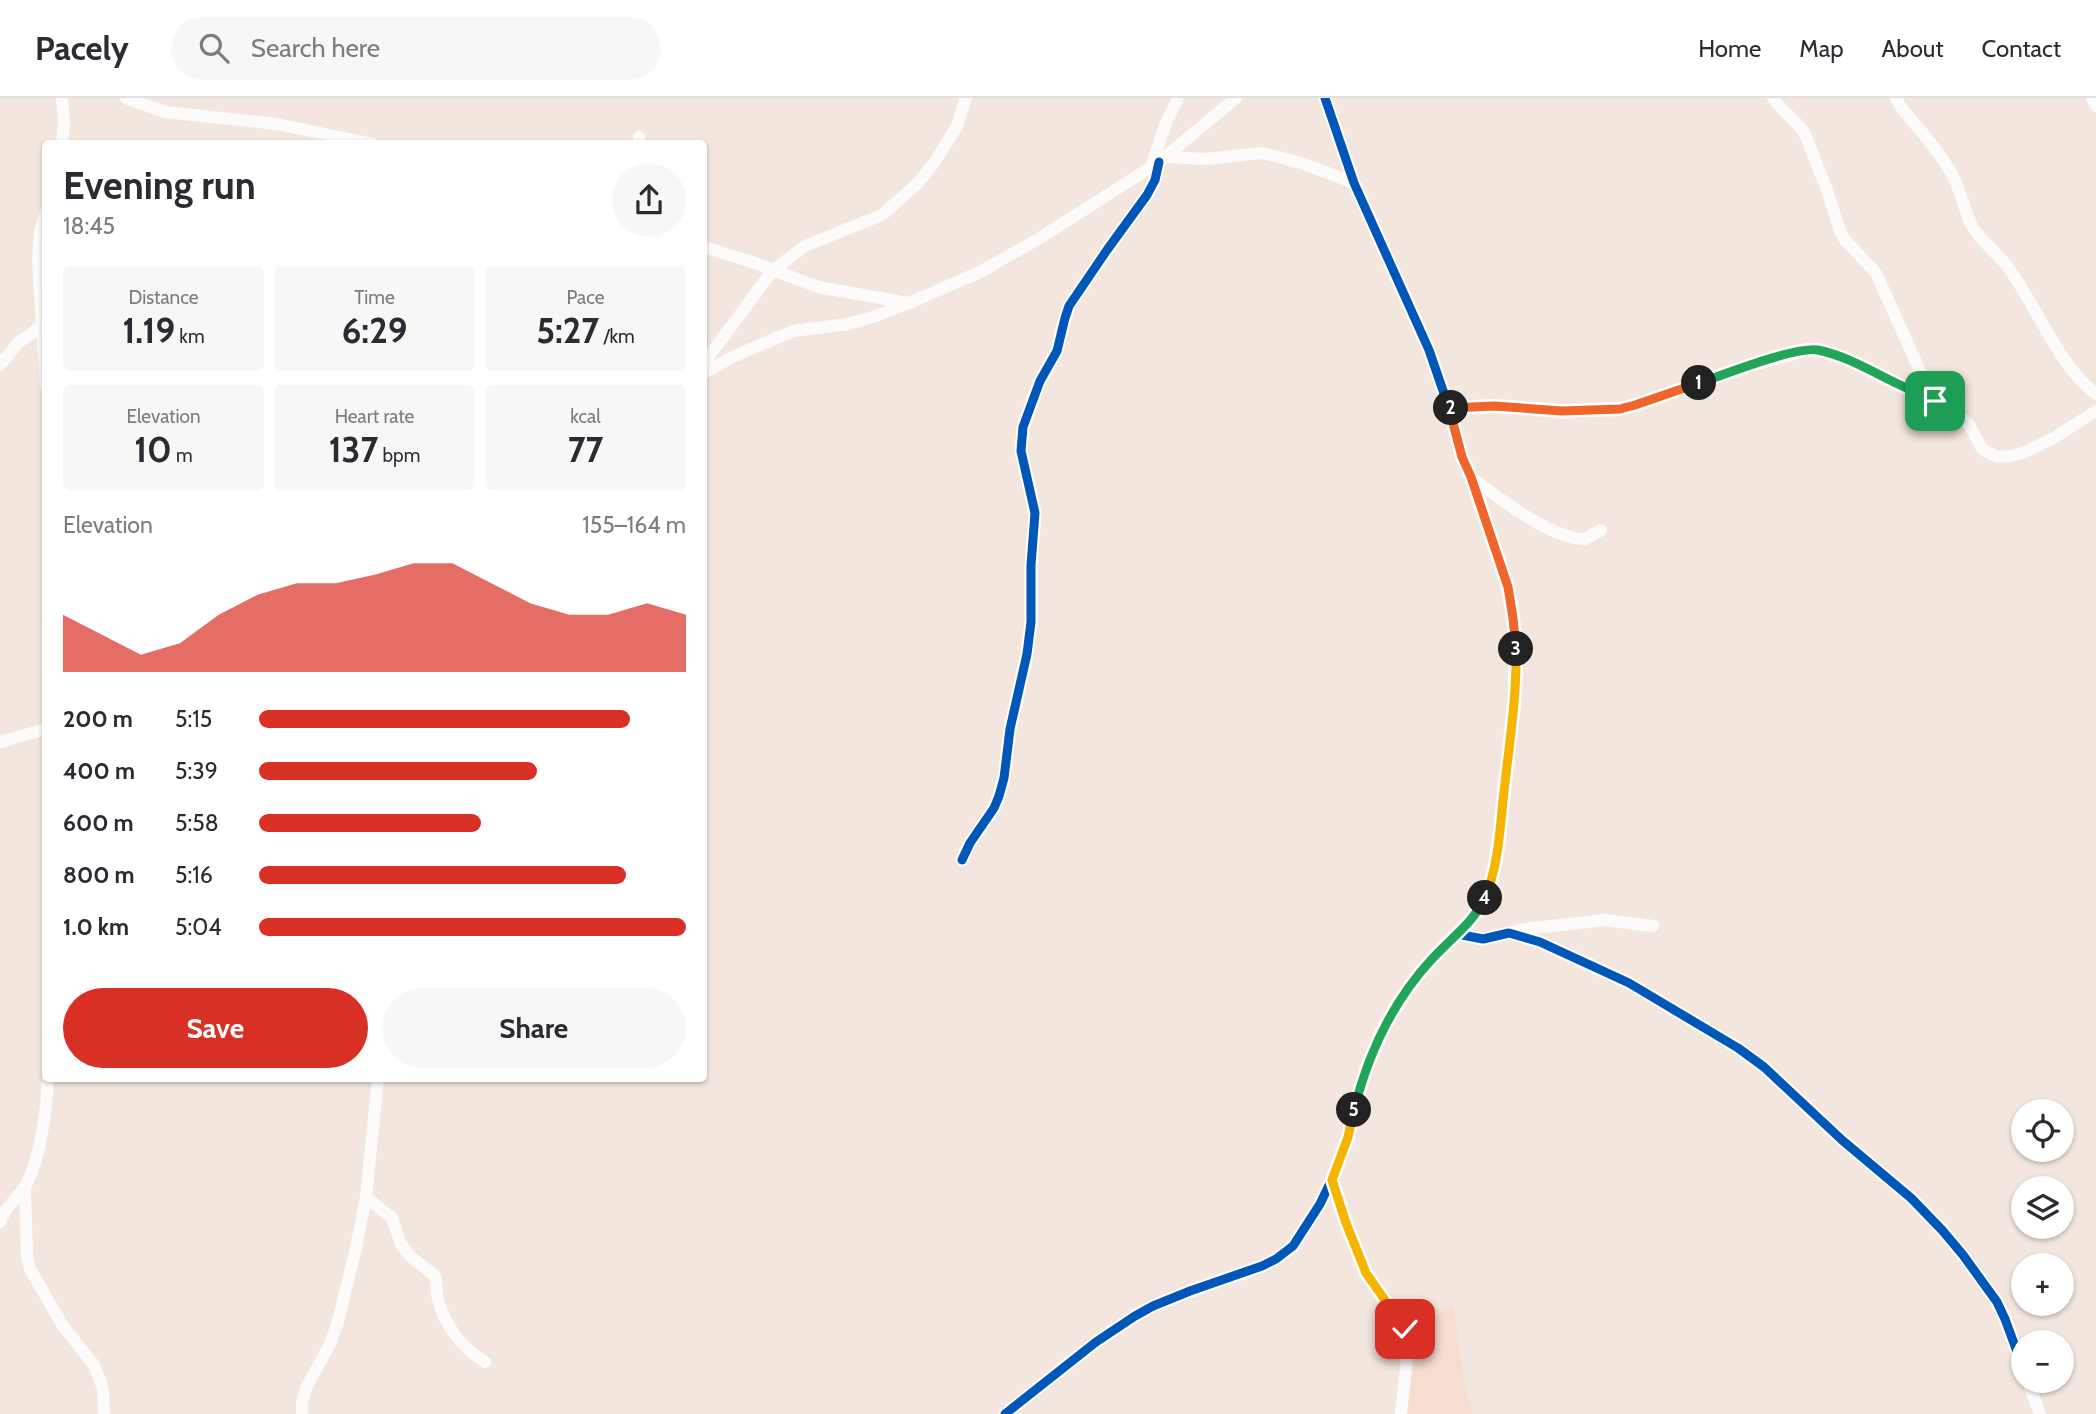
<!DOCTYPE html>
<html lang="en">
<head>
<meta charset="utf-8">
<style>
	:root { --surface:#fff; --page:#f7f7f7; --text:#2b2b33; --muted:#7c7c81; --line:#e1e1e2; --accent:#d93025 }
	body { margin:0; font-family:Cabin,sans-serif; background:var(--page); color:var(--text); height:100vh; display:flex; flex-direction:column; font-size:26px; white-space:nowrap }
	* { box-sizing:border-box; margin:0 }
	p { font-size:23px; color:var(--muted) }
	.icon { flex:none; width:38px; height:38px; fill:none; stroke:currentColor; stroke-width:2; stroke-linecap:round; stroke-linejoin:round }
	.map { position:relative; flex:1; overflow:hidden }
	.panel { position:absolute; left:42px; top:42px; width:665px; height:942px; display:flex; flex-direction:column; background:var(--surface); border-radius:7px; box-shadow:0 2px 5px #0004 }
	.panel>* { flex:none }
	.buttons { position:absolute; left:2011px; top:1001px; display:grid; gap:14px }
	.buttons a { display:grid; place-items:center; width:63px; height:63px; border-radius:50%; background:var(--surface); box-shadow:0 2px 5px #0004; font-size:35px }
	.pin { position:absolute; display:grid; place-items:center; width:60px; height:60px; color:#fff; margin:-30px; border-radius:14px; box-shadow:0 4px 10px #0006 }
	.km { position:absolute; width:35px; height:35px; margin:-18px; border-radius:50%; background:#222; color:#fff; font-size:19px; line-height:35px; text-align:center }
	.round { display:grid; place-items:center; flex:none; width:74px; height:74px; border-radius:37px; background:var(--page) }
	.summary { display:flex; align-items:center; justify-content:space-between; height:119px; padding:0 21px }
	h1 { font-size:38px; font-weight:700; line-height:52px }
	.figures { display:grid; grid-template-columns:repeat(3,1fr); gap:10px; height:119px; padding:7px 21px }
	.figures div { display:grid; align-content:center; border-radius:7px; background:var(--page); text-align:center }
	.figures b { font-size:35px; font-weight:700 }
	.figures small { font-size:19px; font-weight:400 }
	.figures p { font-size:19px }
	.chart { height:196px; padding:14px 21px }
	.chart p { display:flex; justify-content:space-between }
	.chart svg { width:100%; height:126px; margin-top:7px; fill:var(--accent); opacity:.7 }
	.button { display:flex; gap:14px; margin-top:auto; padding:14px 21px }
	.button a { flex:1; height:80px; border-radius:42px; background:var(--accent); color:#fff; font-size:28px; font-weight:700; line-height:80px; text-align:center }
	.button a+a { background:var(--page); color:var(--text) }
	ul { padding:0 21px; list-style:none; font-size:23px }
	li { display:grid; grid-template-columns:112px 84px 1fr; align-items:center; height:52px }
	li i { height:18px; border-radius:9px; background:var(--accent) }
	header { display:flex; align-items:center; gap:42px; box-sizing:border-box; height:98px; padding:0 35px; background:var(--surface); border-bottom:2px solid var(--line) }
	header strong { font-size:33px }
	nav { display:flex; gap:38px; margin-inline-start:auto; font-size:24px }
	.search { width:490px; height:63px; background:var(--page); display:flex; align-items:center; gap:18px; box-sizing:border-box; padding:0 24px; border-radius:38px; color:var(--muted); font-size:26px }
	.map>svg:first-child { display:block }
	.built { fill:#f5ddd0 }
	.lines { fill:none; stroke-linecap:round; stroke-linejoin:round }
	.minor { stroke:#fdfbfa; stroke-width:12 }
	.cycleway-casing { stroke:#fff; stroke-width:13 }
	.cycleway { stroke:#0057b8; stroke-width:9 }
	.split-1-casing { stroke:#fff; stroke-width:14 }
	.split-2-casing { stroke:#fff; stroke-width:14 }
	.split-3-casing { stroke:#fff; stroke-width:14 }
	.split-4-casing { stroke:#fff; stroke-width:14 }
	.split-5-casing { stroke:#fff; stroke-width:14 }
	.split-6-casing { stroke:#fff; stroke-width:14 }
	.split-1 { stroke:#22a559; stroke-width:9 }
	.split-2 { stroke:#f0652b; stroke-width:9 }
	.split-3 { stroke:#f0652b; stroke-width:9 }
	.split-4 { stroke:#f5b400; stroke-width:9 }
	.split-5 { stroke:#22a559; stroke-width:9 }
	.split-6 { stroke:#f5b400; stroke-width:9 }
</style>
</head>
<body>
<header>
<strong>Pacely</strong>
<div class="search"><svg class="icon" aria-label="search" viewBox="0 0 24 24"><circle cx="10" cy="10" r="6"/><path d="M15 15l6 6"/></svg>Search here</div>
<nav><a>Home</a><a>Map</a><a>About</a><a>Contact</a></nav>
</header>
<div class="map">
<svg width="2096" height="1316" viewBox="0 0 2096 1316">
	<rect width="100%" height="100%" fill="#f3e6de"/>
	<path class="built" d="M 1453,1205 L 1465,1292 L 1473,1316 L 1405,1316 L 1411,1236 Z"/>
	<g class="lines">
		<g class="minor">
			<path d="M 62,0 L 64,23 L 62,46"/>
			<path d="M 126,0 L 165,14 L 277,26 L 373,46"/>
			<path d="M 1773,0 C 1782,14 1797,22 1805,36 L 1827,92 L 1840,133 L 1845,142 L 1876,175 L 1932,300 L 1969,326 L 1982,351 L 1997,359 L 2010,358 L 2025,354 L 2052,341 L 2096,313"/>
			<path d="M 1896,0 C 1903,15 1915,25 1925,38 C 1934,49 1943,61 1950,73 C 1961,90 1963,110 1972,128 C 1981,144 1997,154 2007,168 C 2035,205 2059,269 2096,296"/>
			<path d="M 2092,0 L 2096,8"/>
			<path d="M 638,46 L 639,39"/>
			<path d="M 1166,59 L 1206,61 L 1259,55 L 1271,57 L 1304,66 L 1354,85"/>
			<path d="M 1151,69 L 1166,25 L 1178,0"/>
			<path d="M 46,114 L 40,134 L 38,163 L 46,289"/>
			<path d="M 704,149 L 752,164 L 818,189 L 908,205"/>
			<path d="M 704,265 L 773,172 L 805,148 L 882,117 L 918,85 L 934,65 L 957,28 L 966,0"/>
			<path d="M 0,267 L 19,244 L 42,228"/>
			<path d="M 704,275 L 732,259 L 793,233 L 848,226 L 870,220 L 909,205 L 980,174 L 1040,140 L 1159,64 L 1236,0"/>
			<path d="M 1449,310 C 1465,309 1482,307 1498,308 C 1544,310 1589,317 1635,307 L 1738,271 L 1809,252 C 1831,253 1852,264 1871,274 C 1890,284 1911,294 1932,300"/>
			<path d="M 1471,379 C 1498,400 1550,440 1585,441 L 1601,432"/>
			<path d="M 0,644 L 46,631"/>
			<path d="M 962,762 L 970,745 L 994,710 L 999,698 L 1004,680 L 1010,631 L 1027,556 L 1031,524 L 1031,467 L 1035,415 L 1021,353 L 1023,329 L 1040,283 L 1057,253 L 1065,220 L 1069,208 L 1107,152 L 1147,97 L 1155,82 L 1159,64"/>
			<path d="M 1513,834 L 1524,831 L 1605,822 L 1653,828"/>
			<path d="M 1457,836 L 1483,841 L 1509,835 L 1540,844 L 1629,885 L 1738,950 L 1764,969 L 1842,1042 L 1911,1100 L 1942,1132 L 1963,1157 L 1997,1204 L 2005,1221 L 2023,1270"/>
			<path d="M 1332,1081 L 1346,1125 L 1366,1175 L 1405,1231 L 1408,1252 L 1401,1316"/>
			<path d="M 25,1089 L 27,1158 L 30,1171 L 63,1228 L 94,1267 L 103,1291 L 104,1316"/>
			<path d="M 366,1099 L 392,1120 L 401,1146 L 410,1158 L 435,1178 C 437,1186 436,1193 438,1201 C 444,1227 462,1250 485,1264"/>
			<path d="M 0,1124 C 5,1109 17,1101 25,1088 C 40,1064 47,1009 48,980"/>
			<path d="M 2028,1283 L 2040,1316"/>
			<path d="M 302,1316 L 302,1304 L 306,1290 L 330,1246 L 337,1227 L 356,1150 L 366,1099 L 378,980"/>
			<path d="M 1005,1316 L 1096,1244 L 1135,1218 L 1153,1208 L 1190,1193 L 1262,1168 L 1276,1161 L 1293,1148 L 1320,1106 L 1332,1081 L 1348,1039 L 1363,981 L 1381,934 L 1403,898 L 1419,875 L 1470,823 L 1483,804 L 1491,787 L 1498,752 L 1514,607 L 1515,546 L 1513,520 L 1508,489 L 1471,379 L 1462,359 L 1449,310 L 1429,252 L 1354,85 L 1325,0"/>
		</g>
		<defs>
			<g id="cycleway">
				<path d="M 962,762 L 970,745 L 994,710 L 999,698 L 1004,680 L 1010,631 L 1027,556 L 1031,524 L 1031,467 L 1035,415 L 1021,353 L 1023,329 L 1040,283 L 1057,253 L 1065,220 L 1069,208 L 1107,152 L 1147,97 L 1155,82 L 1159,64"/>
				<path d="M 1457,836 L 1483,841 L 1509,835 L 1540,844 L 1629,885 L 1738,950 L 1764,969 L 1842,1042 L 1911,1100 L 1942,1132 L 1963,1157 L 1997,1204 L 2005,1221 L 2023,1270"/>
				<path d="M 1005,1316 L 1096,1244 L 1135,1218 L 1153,1208 L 1190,1193 L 1262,1168 L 1276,1161 L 1293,1148 L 1320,1106 L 1332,1081 L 1348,1039 L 1363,981 L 1381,934 L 1403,898 L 1419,875 L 1470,823 L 1483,804 L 1491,787 L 1498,752 L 1514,607 L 1515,546 L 1513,520 L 1508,489 L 1471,379 L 1462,359 L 1449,310 L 1429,252 L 1354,85 L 1325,0"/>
			</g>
		</defs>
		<use href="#cycleway" class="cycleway-casing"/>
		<use href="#cycleway" class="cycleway"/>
	</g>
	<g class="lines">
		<defs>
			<path id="split-1" d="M 1699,285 C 1723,277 1796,248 1818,252 C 1857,260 1893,288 1932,300 L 1935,303"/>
			<path id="split-2" d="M 1451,310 L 1494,308 L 1562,313 L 1620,311 L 1635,307 L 1699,285"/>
			<path id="split-3" d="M 1451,310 L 1449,310 L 1462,359 L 1471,379 L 1508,489 L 1513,520 L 1516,551"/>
			<path id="split-4" d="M 1485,800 C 1500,764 1500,723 1505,685 C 1510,640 1517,596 1516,551"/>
			<path id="split-5" d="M 1354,1012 C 1368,956 1393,903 1432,861 C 1450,841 1473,825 1485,800"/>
			<path id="split-6" d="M 1354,1012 L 1348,1039 L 1332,1082 L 1346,1125 L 1366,1175 L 1405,1231"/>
		</defs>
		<use href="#split-1" class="split-1-casing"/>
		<use href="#split-2" class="split-2-casing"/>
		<use href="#split-3" class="split-3-casing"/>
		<use href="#split-4" class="split-4-casing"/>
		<use href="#split-5" class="split-5-casing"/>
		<use href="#split-6" class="split-6-casing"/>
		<use href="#split-1" class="split-1"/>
		<use href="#split-2" class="split-2"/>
		<use href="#split-3" class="split-3"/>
		<use href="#split-4" class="split-4"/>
		<use href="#split-5" class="split-5"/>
		<use href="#split-6" class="split-6"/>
	</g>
</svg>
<div class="buttons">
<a><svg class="icon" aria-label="locate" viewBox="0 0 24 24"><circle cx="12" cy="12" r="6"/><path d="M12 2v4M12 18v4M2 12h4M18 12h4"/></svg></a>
<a><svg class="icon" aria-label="layers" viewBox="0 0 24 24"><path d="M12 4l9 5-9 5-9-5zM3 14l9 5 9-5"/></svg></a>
<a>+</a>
<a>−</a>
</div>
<div class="pin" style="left:1935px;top:303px;background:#1e9e55"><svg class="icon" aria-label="arrive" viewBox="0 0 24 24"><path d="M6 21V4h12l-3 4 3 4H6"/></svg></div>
<div class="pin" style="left:1405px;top:1231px;background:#d93025"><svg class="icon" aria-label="check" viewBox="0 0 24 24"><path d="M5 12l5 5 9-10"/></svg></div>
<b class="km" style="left:1699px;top:285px">1</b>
<b class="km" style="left:1451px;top:310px">2</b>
<b class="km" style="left:1516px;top:551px">3</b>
<b class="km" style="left:1485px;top:800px">4</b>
<b class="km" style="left:1354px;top:1012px">5</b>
<section class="panel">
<div class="summary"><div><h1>Evening run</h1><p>18:45</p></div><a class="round"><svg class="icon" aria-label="share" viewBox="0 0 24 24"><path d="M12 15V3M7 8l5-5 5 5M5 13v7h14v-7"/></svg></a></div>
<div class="figures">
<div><p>Distance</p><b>1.19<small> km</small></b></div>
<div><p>Time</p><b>6:29</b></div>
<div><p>Pace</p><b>5:27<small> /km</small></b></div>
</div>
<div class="figures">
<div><p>Elevation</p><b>10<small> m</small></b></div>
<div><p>Heart rate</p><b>137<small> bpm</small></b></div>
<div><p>kcal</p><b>77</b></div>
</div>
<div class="chart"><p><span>Elevation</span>155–164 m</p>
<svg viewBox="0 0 160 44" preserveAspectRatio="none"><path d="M0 44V24L10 31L20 38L30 34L40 24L50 17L60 13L70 13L80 10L90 6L100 6L110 13L120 20L130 24L140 24L150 20L160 24V44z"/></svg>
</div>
<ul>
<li><b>200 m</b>5:15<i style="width:87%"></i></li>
<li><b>400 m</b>5:39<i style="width:65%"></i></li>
<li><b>600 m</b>5:58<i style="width:52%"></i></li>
<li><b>800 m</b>5:16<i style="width:86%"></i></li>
<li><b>1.0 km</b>5:04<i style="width:100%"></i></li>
</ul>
<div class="button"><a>Save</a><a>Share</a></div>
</section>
</div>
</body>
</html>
